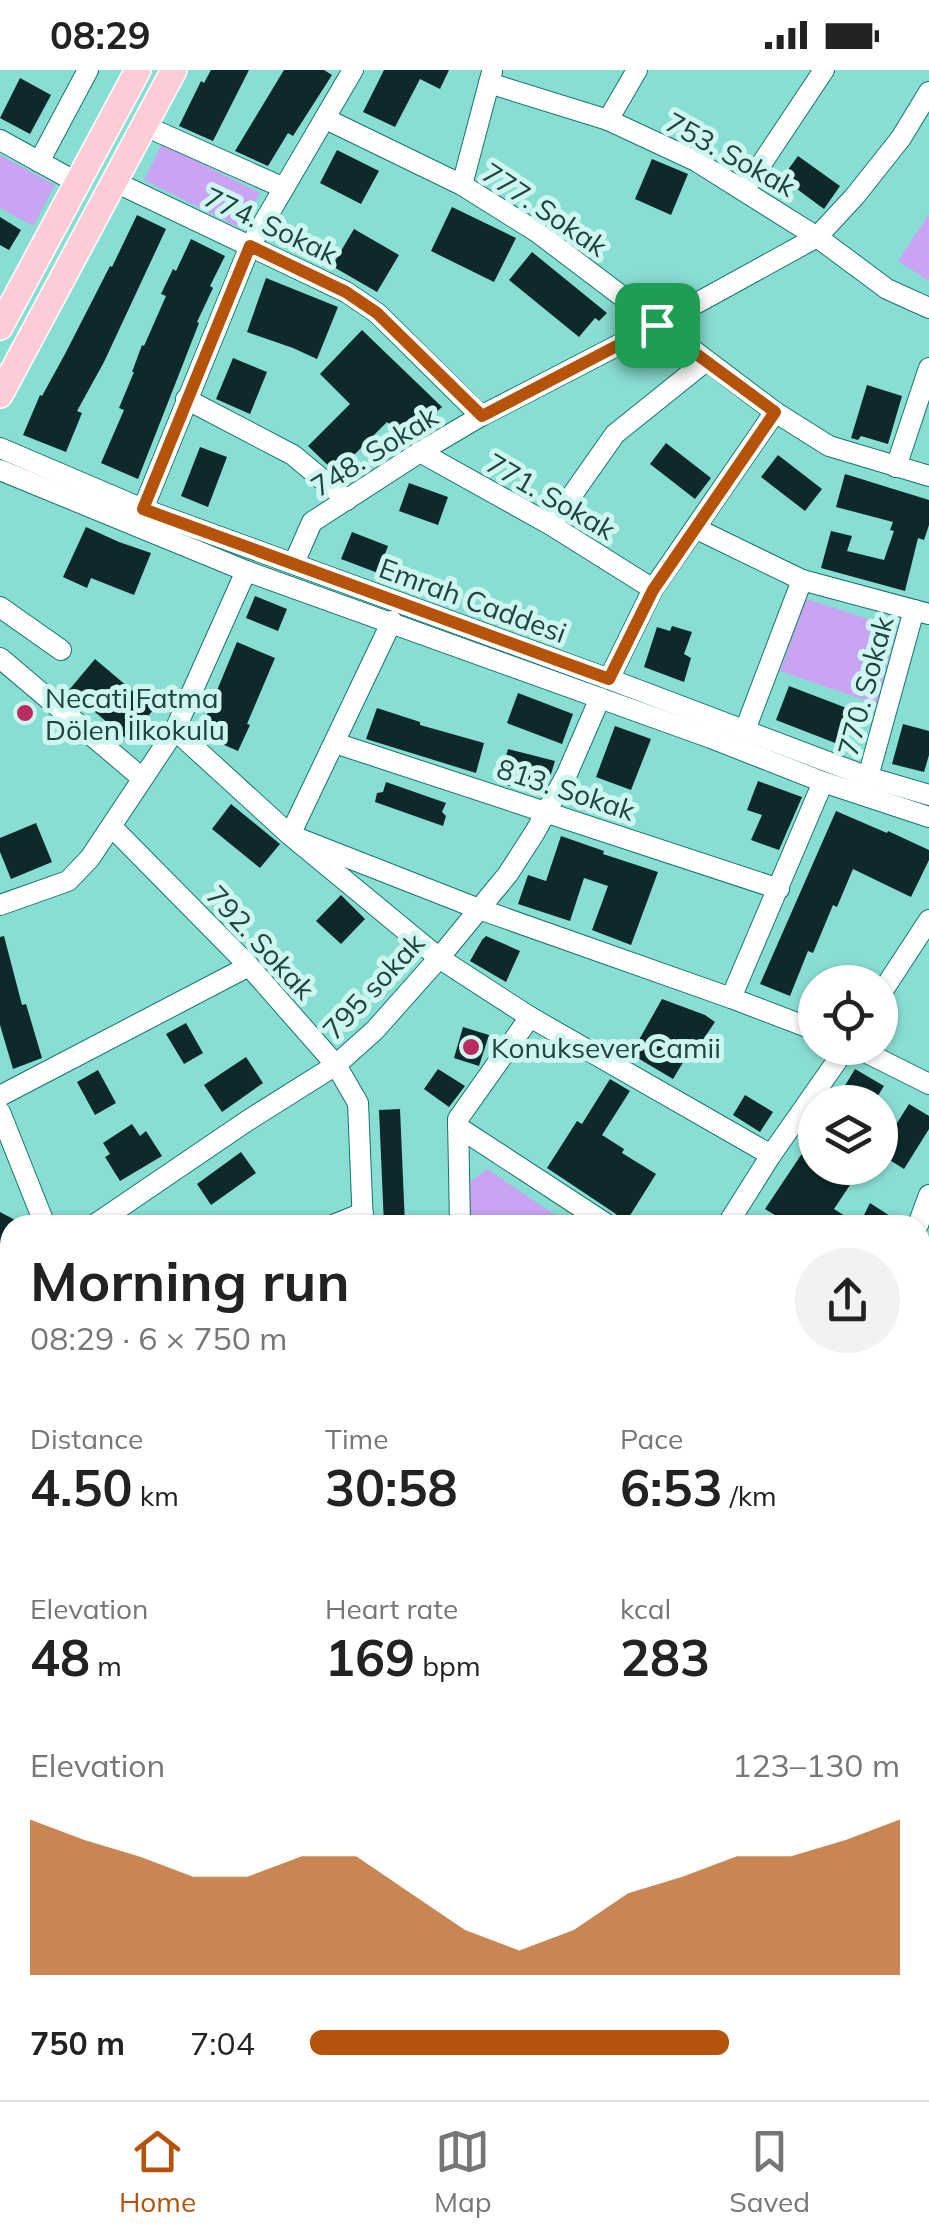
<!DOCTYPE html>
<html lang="en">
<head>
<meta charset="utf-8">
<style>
	:root { --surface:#fff; --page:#f2f2f2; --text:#222; --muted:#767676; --line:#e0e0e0; --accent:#b45309 }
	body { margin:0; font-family:Mulish,sans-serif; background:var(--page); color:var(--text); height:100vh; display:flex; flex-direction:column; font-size:38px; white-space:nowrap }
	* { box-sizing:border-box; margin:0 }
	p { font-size:32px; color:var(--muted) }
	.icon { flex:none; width:55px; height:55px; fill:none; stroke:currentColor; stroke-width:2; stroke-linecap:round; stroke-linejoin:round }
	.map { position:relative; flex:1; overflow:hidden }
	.side { position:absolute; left:0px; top:1145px; width:930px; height:885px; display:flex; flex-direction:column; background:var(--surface); border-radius:30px 30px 0 0; box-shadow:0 2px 8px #0004 }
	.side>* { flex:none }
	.fabs { position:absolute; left:798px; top:895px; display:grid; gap:20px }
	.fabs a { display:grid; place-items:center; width:100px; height:100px; border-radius:50%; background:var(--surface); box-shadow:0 2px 8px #0004; font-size:50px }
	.pin { position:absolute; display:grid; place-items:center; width:85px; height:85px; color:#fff; margin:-42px; border-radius:20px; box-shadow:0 5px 15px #0006 }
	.round { display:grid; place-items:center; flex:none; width:105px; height:105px; border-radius:52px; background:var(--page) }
	.summary { display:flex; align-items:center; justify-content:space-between; height:170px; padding:0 30px }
	h1 { font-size:55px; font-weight:700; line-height:75px }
	.figures { display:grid; grid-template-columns:repeat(3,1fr); gap:15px; height:170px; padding:10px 30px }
	.figures div { display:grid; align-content:center }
	.figures b { font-size:50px; font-weight:700 }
	.figures small { font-size:28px; font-weight:400 }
	.figures p { font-size:28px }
	.chart { height:280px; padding:20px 30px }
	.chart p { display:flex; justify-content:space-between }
	.chart svg { width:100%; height:180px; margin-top:10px; fill:var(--accent); opacity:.7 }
	ul { padding:0 30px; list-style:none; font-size:32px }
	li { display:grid; grid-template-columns:160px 120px 1fr; align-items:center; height:75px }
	li i { height:25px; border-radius:12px; background:var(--accent) }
	.status { display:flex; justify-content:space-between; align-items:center; height:70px; padding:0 50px; background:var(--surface); direction:ltr }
	.status svg { height:28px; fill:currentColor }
	.menu { display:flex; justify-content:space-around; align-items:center; height:140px; border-top:2px solid var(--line); background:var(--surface); font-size:28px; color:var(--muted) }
	.menu a { display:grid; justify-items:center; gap:5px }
	.menu .current { color:var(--accent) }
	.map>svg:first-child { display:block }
	.green { fill:#c8a4f2 }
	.building { fill:#0e282b }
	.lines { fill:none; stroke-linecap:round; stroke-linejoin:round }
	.minor-casing { stroke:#15756c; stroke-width:22 }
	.major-casing { stroke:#fff; stroke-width:28 }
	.minor { stroke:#fff; stroke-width:20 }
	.major { stroke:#feccd7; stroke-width:25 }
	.route-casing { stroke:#fff; stroke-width:20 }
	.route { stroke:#b45309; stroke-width:12 }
	.poi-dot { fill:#b92c5d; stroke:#cef6f0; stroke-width:4 }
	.labels { text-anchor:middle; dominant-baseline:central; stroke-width:10; stroke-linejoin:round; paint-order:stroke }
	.street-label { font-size:28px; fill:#1f433e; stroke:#cef6f0 }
	.poi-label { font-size:28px; fill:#1f433e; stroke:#cef6f0; text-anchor:start }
</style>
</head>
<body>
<div class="status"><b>08:29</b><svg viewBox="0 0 49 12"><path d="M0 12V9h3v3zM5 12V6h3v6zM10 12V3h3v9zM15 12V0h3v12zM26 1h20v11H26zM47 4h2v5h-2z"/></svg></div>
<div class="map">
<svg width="929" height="2030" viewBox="0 0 929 2030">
	<rect width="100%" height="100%" fill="#89ded3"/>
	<g class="green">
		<path d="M 162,74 L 260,123 L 242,159 L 144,110 Z"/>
		<path d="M 0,85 L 55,115 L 33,156 L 0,138 Z"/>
		<path d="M 929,144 L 929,211 L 898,191 Z"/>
		<path d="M 806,529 L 897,558 L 876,634 L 780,601 Z"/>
		<path d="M 487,1099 L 570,1155 L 470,1155 L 466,1115 Z"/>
		<path d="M 8,1220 L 10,1298 L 0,1305 L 0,1233 Z"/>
		<path d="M 10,1521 L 10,1595 L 0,1573 L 0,1525 Z"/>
	</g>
	<g class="building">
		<path d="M 211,0 L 249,0 L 213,71 L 179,56 L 201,11 L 204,13 Z"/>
		<path d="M 284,0 L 324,0 L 332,5 L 293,66 L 288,63 L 268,96 L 235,81 Z"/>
		<path d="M 384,0 L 449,0 L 440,19 L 420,9 L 395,57 L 363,42 Z"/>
		<path d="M 20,8 L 51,25 L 30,64 L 0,48 Z"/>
		<path d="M 337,80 L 379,101 L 361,134 L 320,113 Z"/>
		<path d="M 798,86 L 840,116 L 824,139 L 782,108 Z"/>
		<path d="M 652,89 L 688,104 L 671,145 L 635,129 Z"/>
		<path d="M 452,137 L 516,168 L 494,212 L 431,181 Z"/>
		<path d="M 137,145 L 166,159 L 104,292 L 77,341 L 82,343 L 66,382 L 23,365 L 40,325 L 42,326 L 65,284 L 110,196 L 112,197 Z"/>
		<path d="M 0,147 L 21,160 L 9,180 L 0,175 Z"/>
		<path d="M 354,159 L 399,185 L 377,222 L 332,196 Z"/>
		<path d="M 191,169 L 225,186 L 210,216 L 213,218 L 197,252 L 199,253 L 138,409 L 101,393 L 124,340 L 119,338 L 134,302 L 132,302 L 142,275 L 144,276 L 166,226 L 161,224 L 173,199 L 176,201 Z"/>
		<path d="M 532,182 L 607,243 L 599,251 L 595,248 L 579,267 L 509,210 Z"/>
		<path d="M 266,208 L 338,237 L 317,289 L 293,278 L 247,262 Z"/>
		<path d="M 362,260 L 442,337 L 423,354 L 403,366 L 387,352 L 336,403 L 308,376 L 350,334 L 320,304 Z"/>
		<path d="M 233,288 L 267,302 L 250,344 L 216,329 Z"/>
		<path d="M 867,315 L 902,326 L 888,374 L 861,366 L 858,370 L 851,368 Z"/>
		<path d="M 666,373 L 711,408 L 695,429 L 650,394 Z"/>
		<path d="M 200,377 L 227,387 L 208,437 L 181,426 Z"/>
		<path d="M 778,385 L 822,419 L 805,441 L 761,407 Z"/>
		<path d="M 845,404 L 929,430 L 929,455 L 924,470 L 918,468 L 905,521 L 821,498 L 831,461 L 852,466 L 847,481 L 884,490 L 894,461 L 890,460 L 893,452 L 836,437 Z"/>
		<path d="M 409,413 L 448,427 L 438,455 L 399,441 Z"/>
		<path d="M 86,457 L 119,472 L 151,483 L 134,525 L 91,508 L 87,518 L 63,507 Z"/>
		<path d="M 352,462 L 388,476 L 378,503 L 341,489 Z"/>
		<path d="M 255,526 L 287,539 L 278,561 L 246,548 Z"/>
		<path d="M 672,556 L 692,562 L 684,584 L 691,588 L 684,612 L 644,597 L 657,557 L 670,561 Z"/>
		<path d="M 237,572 L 275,588 L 247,654 L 250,655 L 238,681 L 199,664 Z"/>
		<path d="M 95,589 L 154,639 L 128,670 L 69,620 Z"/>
		<path d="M 789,616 L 857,642 L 843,676 L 776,650 Z"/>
		<path d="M 518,623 L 573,644 L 562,674 L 507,653 Z"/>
		<path d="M 377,638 L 420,652 L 420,655 L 484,673 L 476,703 L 366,669 Z"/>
		<path d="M 903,654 L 929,661 L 929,685 L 924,702 L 892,694 Z"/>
		<path d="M 615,656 L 651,669 L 631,720 L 596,707 Z"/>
		<path d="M 508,679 L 555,691 L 551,704 L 540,724 L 499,713 Z"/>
		<path d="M 758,711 L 802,727 L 779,780 L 751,770 L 762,745 L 747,740 Z"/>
		<path d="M 386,712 L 446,733 L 442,742 L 446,746 L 443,756 L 375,732 L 377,723 L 383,722 Z"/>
		<path d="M 231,734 L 280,774 L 260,798 L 212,759 Z"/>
		<path d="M 836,741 L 887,763 L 888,761 L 929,780 L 929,790 L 911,827 L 853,799 L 837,837 L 833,835 L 813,883 L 808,881 L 790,926 L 760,914 Z"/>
		<path d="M 36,753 L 52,792 L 11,809 L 0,782 L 0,768 Z"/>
		<path d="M 561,766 L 604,781 L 603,784 L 658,802 L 631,875 L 592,860 L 608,816 L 584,808 L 570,851 L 518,834 L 528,805 L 546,811 Z"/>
		<path d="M 341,825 L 365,849 L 341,874 L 316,851 Z"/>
		<path d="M 4,866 L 22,935 L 26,934 L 42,988 L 13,999 L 0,955 L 0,867 Z"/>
		<path d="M 486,866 L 520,881 L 506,912 L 470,891 L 482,870 Z"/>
		<path d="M 662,929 L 705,945 L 715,952 L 698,977 L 694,974 L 673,1009 L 631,984 Z"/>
		<path d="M 186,953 L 203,983 L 184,994 L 166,964 Z"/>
		<path d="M 463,957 L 489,965 L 479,996 L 454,988 Z"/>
		<path d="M 246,987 L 263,1013 L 222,1042 L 204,1015 Z"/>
		<path d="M 438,999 L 465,1016 L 449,1037 L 424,1019 Z"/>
		<path d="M 855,999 L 884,1016 L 874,1032 L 835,1032 Z"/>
		<path d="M 98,1000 L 116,1033 L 95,1045 L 77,1012 Z"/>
		<path d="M 610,1009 L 630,1021 L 602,1065 L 624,1079 L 622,1083 L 656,1104 L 624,1155 L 616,1144 L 547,1098 L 577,1051 L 582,1054 Z"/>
		<path d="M 745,1025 L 773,1042 L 760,1062 L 733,1045 Z"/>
		<path d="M 909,1034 L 929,1046 L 929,1059 L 904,1099 L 880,1084 L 880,1080 Z"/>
		<path d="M 400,1039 L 405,1155 L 384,1155 L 379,1040 Z"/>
		<path d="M 132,1054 L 140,1066 L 146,1061 L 162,1086 L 120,1111 L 105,1087 L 110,1084 L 103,1073 Z"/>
		<path d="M 815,1064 L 815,1098 L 850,1098 L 858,1103 L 834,1139 L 859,1155 L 870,1133 L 904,1155 L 791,1155 L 765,1139 Z"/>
		<path d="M 241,1082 L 256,1103 L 211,1135 L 197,1114 Z"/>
		<path d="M 0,1142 L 17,1151 L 14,1155 L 10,1155 L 10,1163 L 0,1182 Z"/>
	</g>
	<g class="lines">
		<defs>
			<g id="minor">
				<path d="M 489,13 L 608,50 L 696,91 L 817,167 L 887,219 L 929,238"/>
				<path d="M 326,49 L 462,115 L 537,162 L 775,342 L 829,376 L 929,406"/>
				<path d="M 608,50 L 637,0"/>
				<path d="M 145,56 L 284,118"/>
				<path d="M 0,70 L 76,112"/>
				<path d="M 39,92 L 88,0"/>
				<path d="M 113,111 L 346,222 L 377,243 L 481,346"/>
				<path d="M 462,115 L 492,2"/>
				<path d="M 744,120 L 824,0"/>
				<path d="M 186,329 L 293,385 L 347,430"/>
				<path d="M 0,378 L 143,439 L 609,609 L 868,707 L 929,725"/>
				<path d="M 420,382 L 551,455 L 653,519"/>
				<path d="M 896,397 L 929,298"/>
				<path d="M 0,400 L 246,501 L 711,668 L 823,712 L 929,747"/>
				<path d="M 143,439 L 250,176 L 353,0"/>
				<path d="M 551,455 L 615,364 L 706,291"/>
				<path d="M 695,458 L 802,510 L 929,544"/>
				<path d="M 294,493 L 312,452 L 420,382 L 481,346 L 657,255 L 817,167 L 855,126 L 901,68 L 929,22"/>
				<path d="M 0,537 L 61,580"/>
				<path d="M 392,551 L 290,765 L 439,888 L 530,947 L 771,1085"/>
				<path d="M 0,588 L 142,708"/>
				<path d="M 609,609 L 653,519 L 775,342"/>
				<path d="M 175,660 L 290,765 L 479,839 L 731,928 L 815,960"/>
				<path d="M 745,660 L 802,510"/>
				<path d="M 335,673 L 779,819"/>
				<path d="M 868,707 L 914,540"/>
				<path d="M 112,757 L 249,896 L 336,995 L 358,1033 L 363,1155"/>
				<path d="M 0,835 L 68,811 L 90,788 L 175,660 L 246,501"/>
				<path d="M 880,925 L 929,850"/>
				<path d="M 731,928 L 823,712"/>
				<path d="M 857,978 L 929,1014"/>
				<path d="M 0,1026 L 249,896"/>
				<path d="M 0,1042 L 45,1155"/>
				<path d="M 458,1057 L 608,1155"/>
				<path d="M 94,1155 L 247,1051 L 336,995 L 375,960 L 439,888 L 508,804 L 535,762 L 567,704 L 600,628"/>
				<path d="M 333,1155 L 363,1143"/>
				<path d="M 460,1155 L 458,1049 L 530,947"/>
				<path d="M 727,1155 L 771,1085 L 846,978"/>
				<path d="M 918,1155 L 929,1125"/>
				<path d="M 0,1199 L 10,1204"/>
				<path d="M 920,1267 L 929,1271"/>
				<path d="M 920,1470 L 929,1478"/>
				<path d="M 920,1508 L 929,1499"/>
				<path d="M 0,1515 L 10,1510"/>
				<path d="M 920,1748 L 929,1730"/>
				<path d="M 0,1843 L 10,1838"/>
				<path d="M 920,1902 L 929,1909"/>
				<path d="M 0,1991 L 10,1985"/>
				<path d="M 376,2020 L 384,2030"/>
				<path d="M 682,2020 L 689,2030"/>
				<path d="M 0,2027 L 3,2030"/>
				<path d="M 150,2030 L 153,2020"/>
				<path d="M 300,2030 L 316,2020"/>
				<path d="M 429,2030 L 446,2020"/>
				<path d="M 660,2030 L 670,2020"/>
			</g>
			<g id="major">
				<path d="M 0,257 L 138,0"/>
				<path d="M 0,325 L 174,0"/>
			</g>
		</defs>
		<use href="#minor" class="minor-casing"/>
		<use href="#major" class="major-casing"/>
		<use href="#minor" class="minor"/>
		<use href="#major" class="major"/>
	</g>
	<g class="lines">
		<defs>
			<path id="route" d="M 250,176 L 346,222 L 377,243 L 482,346 L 657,255 L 775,342 L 653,520 L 609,609 L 143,439 Z"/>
		</defs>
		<use href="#route" class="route-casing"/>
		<use href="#route" class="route"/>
	</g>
	<g class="poi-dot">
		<circle cx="25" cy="643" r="10"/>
		<circle cx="471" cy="977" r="10"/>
	</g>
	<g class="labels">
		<g class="street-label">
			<text transform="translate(731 84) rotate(29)">753. Sokak</text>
			<text transform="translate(545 139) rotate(34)">777. Sokak</text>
			<text transform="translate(271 155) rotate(25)">774. Sokak</text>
			<text transform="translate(374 381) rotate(-32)">748. Sokak</text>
			<text transform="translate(551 426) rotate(30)">771. Sokak</text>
			<text transform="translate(473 530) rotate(20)">Emrah Caddesi</text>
			<text transform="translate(865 616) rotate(-75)">770. Sokak</text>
			<text transform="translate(566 719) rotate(18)">813. Sokak</text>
			<text transform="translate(261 872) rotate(47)">792. Sokak</text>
			<text transform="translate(373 916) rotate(-47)">795 sokak</text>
		</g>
		<g class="poi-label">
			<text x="45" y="627">Necati Fatma<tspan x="45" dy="32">Dölen İlkokulu</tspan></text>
			<text x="491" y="977">Konuksever Camii</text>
		</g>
	</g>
</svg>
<div class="fabs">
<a><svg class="icon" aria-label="locate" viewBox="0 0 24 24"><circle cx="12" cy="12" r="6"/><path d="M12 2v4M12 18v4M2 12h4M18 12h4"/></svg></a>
<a><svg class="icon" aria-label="layers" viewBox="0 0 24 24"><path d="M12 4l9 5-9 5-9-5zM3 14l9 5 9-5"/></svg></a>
</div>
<div class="pin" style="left:657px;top:255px;background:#1e9e55"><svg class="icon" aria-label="arrive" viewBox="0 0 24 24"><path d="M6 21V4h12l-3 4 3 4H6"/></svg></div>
<section class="side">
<div class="summary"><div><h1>Morning run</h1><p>08:29 · 6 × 750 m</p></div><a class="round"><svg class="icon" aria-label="share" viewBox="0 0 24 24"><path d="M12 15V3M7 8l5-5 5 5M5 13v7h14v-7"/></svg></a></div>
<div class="figures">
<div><p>Distance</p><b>4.50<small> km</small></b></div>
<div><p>Time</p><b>30:58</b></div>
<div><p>Pace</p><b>6:53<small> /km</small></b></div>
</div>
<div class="figures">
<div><p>Elevation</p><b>48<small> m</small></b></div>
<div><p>Heart rate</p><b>169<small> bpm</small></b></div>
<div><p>kcal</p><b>283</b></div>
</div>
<div class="chart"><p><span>Elevation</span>123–130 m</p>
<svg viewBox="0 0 160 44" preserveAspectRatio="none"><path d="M0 44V6L10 11L20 15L30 20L40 20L50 15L60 15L70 24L80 33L90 38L100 33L110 24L120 20L130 15L140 15L150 11L160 6V44z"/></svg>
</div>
<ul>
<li><b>750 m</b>7:04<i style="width:71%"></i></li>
</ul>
</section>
</div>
<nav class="menu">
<a class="current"><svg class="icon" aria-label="home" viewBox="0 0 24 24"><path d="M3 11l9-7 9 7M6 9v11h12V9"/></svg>Home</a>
<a><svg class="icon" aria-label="map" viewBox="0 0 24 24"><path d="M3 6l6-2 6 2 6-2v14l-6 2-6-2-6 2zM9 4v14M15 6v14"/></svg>Map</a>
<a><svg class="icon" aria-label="saved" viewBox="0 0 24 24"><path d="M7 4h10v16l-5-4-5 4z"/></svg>Saved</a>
</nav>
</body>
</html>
